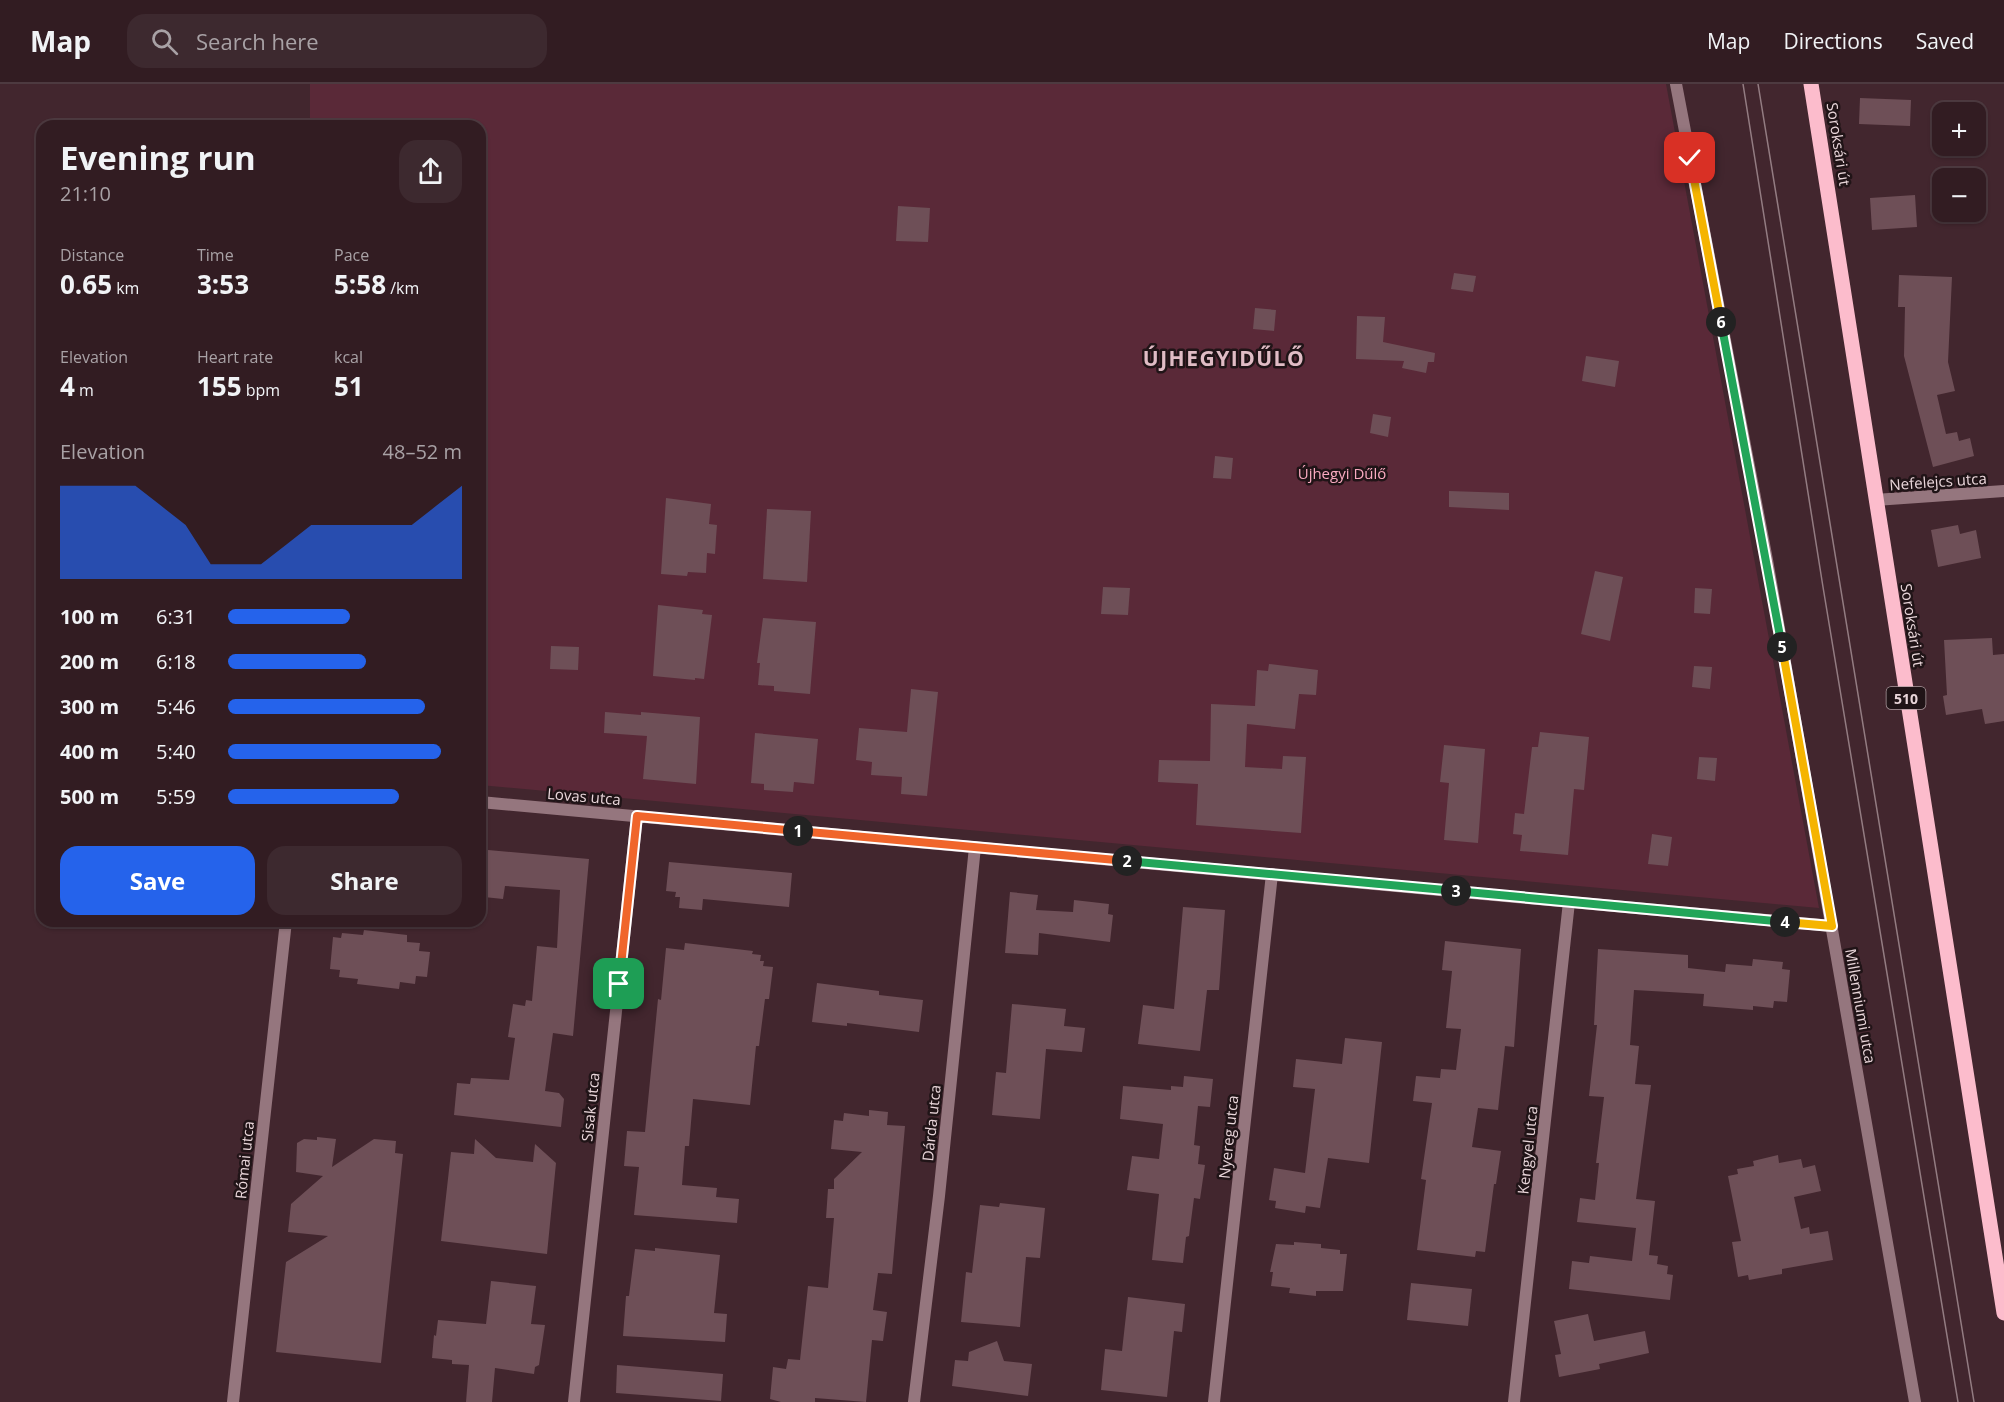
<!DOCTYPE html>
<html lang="en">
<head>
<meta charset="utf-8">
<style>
	:root { --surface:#321c22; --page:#3d292f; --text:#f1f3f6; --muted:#a8a1a5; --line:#4d3a40; --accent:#2563eb }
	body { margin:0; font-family:"Open Sans",sans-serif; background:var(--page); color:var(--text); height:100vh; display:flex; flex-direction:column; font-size:22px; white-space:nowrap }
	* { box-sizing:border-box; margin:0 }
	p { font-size:20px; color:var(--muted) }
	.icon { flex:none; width:33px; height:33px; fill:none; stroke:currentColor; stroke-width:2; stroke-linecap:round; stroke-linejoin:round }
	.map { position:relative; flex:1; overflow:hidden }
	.sheet { position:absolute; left:36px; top:36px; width:450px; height:807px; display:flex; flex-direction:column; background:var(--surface); border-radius:18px; box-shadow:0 2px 4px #0004,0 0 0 2px var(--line) }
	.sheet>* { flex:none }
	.buttons { position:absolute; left:1932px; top:18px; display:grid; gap:12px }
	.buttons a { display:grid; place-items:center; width:54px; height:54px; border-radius:12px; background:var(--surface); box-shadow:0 2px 4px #0004,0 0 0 2px var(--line); font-size:30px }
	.pin { position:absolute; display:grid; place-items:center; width:51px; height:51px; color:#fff; margin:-26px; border-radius:12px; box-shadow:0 3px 9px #0006 }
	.km { position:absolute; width:30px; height:30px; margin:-15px; border-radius:50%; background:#222; color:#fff; font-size:16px; line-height:30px; text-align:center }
	.round { display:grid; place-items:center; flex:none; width:63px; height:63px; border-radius:18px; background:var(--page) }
	.overview { display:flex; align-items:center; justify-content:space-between; height:102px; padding:0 24px }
	h1 { font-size:33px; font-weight:700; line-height:45px }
	.stats { display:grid; grid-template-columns:repeat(3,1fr); gap:9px; height:102px; padding:6px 24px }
	.stats div { display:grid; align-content:center }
	.stats b { font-size:26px; font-weight:700 }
	.stats small { font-size:16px; font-weight:400 }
	.stats p { font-size:16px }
	.chart { height:168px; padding:12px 24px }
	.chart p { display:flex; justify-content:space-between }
	.chart svg { width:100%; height:108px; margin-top:6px; fill:var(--accent); opacity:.7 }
	.button { display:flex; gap:12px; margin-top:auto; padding:12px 24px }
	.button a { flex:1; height:69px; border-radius:18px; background:var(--accent); color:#fff; font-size:24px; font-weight:700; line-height:69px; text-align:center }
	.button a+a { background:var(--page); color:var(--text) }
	ul { padding:0 24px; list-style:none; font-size:20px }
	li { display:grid; grid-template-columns:96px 72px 1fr; align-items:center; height:45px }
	li i { height:15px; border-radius:8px; background:var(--accent) }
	header { display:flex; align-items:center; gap:36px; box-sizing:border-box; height:84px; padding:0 30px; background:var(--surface); border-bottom:2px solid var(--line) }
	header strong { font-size:28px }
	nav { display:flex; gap:33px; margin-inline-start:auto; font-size:21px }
	.search { width:420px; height:54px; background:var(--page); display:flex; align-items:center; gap:15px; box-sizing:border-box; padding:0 21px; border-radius:18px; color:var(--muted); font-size:22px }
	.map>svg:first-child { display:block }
	.green { fill:#5a2938 }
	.building { fill:#6e4f57 }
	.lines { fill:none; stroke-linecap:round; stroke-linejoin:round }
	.street { stroke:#95767e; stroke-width:12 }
	.primary { stroke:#fcbccc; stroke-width:15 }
	.tram { stroke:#937c82; stroke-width:1.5 }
	.split-1-casing { stroke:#fff; stroke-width:12 }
	.split-2-casing { stroke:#fff; stroke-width:12 }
	.split-3-casing { stroke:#fff; stroke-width:12 }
	.split-4-casing { stroke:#fff; stroke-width:12 }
	.split-5-casing { stroke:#fff; stroke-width:12 }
	.split-6-casing { stroke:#fff; stroke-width:12 }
	.split-7-casing { stroke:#fff; stroke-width:12 }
	.split-1 { stroke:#f0652b; stroke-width:8 }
	.split-2 { stroke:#f0652b; stroke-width:8 }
	.split-3 { stroke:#22a559; stroke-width:8 }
	.split-4 { stroke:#22a559; stroke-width:8 }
	.split-5 { stroke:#f5b400; stroke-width:8 }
	.split-6 { stroke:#22a559; stroke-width:8 }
	.split-7 { stroke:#f5b400; stroke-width:8 }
	.labels { text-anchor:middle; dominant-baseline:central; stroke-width:5; stroke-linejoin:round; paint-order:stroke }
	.shield { fill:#201417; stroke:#ad9ca0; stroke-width:1.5 }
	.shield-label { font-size:14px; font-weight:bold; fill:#e9d6da }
	.street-label { font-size:15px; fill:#e9d6da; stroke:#201417 }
	.park-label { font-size:15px; fill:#f9aac0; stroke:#201417 }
	.district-label { font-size:21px; font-weight:bold; letter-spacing:1.5px; fill:#e0bcc5; stroke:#201417 }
</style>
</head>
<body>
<header>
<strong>Map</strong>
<div class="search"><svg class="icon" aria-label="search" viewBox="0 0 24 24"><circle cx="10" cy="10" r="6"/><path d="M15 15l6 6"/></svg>Search here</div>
<nav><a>Map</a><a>Directions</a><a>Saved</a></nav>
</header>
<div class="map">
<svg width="2004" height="1318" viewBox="0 0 2004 1318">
	<rect width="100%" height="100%" fill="#42262e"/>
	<path class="green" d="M 310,0 L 1666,0 L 1819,824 L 480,701 L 480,42 L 310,42 Z"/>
	<g class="building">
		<path d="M 1860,14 L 1911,16 L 1910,42 L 1859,40 Z"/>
		<path d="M 1915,111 L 1917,143 L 1872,146 L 1870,114 Z"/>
		<path d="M 898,122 L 930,124 L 928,158 L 896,157 Z"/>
		<path d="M 1454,189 L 1476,192 L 1473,208 L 1451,205 Z"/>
		<path d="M 1899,191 L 1952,193 L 1948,278 L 1955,307 L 1937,311 L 1946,350 L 1957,348 L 1959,357 L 1970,354 L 1974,372 L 1933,383 L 1904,272 L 1905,223 L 1898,223 Z"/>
		<path d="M 1255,224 L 1276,226 L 1274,247 L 1253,245 Z"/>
		<path d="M 1357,232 L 1385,233 L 1383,258 L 1435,269 L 1434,278 L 1428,278 L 1426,289 L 1402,284 L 1404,277 L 1356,275 Z"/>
		<path d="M 1586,272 L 1619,277 L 1615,303 L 1582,297 Z"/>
		<path d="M 1373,330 L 1391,333 L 1388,353 L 1370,349 Z"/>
		<path d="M 1215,372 L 1233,374 L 1231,395 L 1213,394 Z"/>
		<path d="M 1449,407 L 1509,409 L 1509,426 L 1449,423 Z"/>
		<path d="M 666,414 L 711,420 L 709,440 L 717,441 L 716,454 L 715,470 L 707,469 L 706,489 L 688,488 L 687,492 L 661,490 Z"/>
		<path d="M 767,425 L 811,427 L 807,498 L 763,495 Z"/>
		<path d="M 1958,441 L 1960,450 L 1976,446 L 1981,474 L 1938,483 L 1931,446 Z"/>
		<path d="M 1595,487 L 1623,493 L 1610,557 L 1581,550 Z"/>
		<path d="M 1103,503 L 1130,504 L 1128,531 L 1101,530 Z"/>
		<path d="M 1695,504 L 1712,505 L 1710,530 L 1694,529 Z"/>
		<path d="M 658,521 L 703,526 L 702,530 L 712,531 L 704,595 L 695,594 L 695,596 L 653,592 Z"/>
		<path d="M 763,534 L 816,538 L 810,610 L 774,607 L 774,602 L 758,601 L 760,579 L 757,579 Z"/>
		<path d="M 1992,554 L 1993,571 L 2004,570 L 2004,637 L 1985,640 L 1982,625 L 1946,631 L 1943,612 L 1947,611 L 1944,556 Z"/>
		<path d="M 551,562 L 579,563 L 578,586 L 550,585 Z"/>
		<path d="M 1269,580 L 1318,586 L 1316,611 L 1299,610 L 1295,645 L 1247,640 L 1245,683 L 1282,685 L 1283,672 L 1306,673 L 1301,749 L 1196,741 L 1198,700 L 1158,698 L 1159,676 L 1210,677 L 1211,620 L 1255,622 L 1257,586 L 1268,587 Z"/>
		<path d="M 1694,582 L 1712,583 L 1710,605 L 1692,603 Z"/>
		<path d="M 911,605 L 938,608 L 927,712 L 901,710 L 902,693 L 871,691 L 872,678 L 856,676 L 859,644 L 907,648 Z"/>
		<path d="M 605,628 L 641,631 L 641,628 L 700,633 L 696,700 L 643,695 L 647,652 L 604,649 Z"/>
		<path d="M 1540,648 L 1589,653 L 1584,706 L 1574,705 L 1568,771 L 1520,767 L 1522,751 L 1513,750 L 1515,729 L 1524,730 L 1532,663 L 1538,663 Z"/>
		<path d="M 755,649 L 818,655 L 814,700 L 794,698 L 793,708 L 764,706 L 764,700 L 751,699 Z"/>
		<path d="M 1444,661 L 1485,665 L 1478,759 L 1444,756 L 1449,699 L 1440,698 Z"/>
		<path d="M 1699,673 L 1717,674 L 1715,697 L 1697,695 Z"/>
		<path d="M 1652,750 L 1672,753 L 1668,782 L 1648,780 Z"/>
		<path d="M 488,766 L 589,775 L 573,952 L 553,949 L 545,1007 L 559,1009 L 564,1015 L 561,1043 L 454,1031 L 457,999 L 470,1000 L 471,994 L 509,996 L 515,954 L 508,953 L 513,920 L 525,922 L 526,916 L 532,917 L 537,862 L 557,864 L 560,806 L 505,802 L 503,815 L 484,813 Z"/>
		<path d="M 669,778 L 792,789 L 789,823 L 703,815 L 702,826 L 679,824 L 680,813 L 675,813 L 676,808 L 666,807 Z"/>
		<path d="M 1010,808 L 1038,811 L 1036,826 L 1073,828 L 1074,816 L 1109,820 L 1108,830 L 1113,831 L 1110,858 L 1039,849 L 1038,871 L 1005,869 Z"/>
		<path d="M 1183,823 L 1225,826 L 1219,906 L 1207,906 L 1200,967 L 1138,960 L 1143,921 L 1174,925 Z"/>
		<path d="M 364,846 L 407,851 L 407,858 L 420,859 L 419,867 L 430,868 L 427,893 L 416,892 L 415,900 L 400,898 L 399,905 L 357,900 L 358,895 L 339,893 L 340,886 L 330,885 L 333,853 L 341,854 L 342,849 L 363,851 Z"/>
		<path d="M 1445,857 L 1521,865 L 1514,963 L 1505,962 L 1498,1026 L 1478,1024 L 1472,1063 L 1501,1067 L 1496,1100 L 1494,1100 L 1485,1168 L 1476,1167 L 1475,1173 L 1417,1166 L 1426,1096 L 1421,1095 L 1432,1019 L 1413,1017 L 1416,992 L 1440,994 L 1441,985 L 1456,986 L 1461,945 L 1446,944 L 1452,887 L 1442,886 Z"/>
		<path d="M 685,859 L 753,867 L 752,870 L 761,871 L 760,877 L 764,877 L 763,882 L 773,883 L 769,915 L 765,915 L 759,962 L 756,962 L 750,1021 L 693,1015 L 689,1062 L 685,1062 L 682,1101 L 717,1104 L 716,1113 L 739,1115 L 737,1139 L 634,1131 L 639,1083 L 624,1082 L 627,1047 L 645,1048 L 658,915 L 661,916 L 666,864 L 684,866 Z"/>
		<path d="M 1598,865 L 1688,871 L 1688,884 L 1725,888 L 1726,880 L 1752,882 L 1753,875 L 1783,878 L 1782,885 L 1790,886 L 1787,918 L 1774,917 L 1773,924 L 1753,922 L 1753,926 L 1703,922 L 1704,910 L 1634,906 L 1630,961 L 1639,962 L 1635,1000 L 1651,1001 L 1636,1115 L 1655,1117 L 1649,1171 L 1658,1172 L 1657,1180 L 1668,1182 L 1667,1190 L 1673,1191 L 1670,1216 L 1569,1205 L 1572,1177 L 1589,1179 L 1590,1172 L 1632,1177 L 1636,1144 L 1577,1138 L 1580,1114 L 1595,1116 L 1599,1079 L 1596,1079 L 1604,1013 L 1589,1012 L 1597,941 L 1594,941 Z"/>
		<path d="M 817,899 L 879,907 L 879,911 L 923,916 L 919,948 L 847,939 L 847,942 L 812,938 Z"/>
		<path d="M 1012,920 L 1066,925 L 1064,942 L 1085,944 L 1082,968 L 1046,965 L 1040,1035 L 992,1031 L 996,988 L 1006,989 Z"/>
		<path d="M 1345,954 L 1382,958 L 1369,1079 L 1328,1074 L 1320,1124 L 1306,1122 L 1305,1129 L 1275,1124 L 1276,1117 L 1269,1116 L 1274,1084 L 1305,1089 L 1315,1005 L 1293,1003 L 1296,975 L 1342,980 Z"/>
		<path d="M 1184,992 L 1213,995 L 1210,1023 L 1198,1022 L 1194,1061 L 1200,1062 L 1198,1080 L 1205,1081 L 1200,1115 L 1194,1114 L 1189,1152 L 1186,1153 L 1183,1179 L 1152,1176 L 1159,1110 L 1127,1106 L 1132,1072 L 1159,1075 L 1163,1040 L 1120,1035 L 1123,1002 L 1171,1006 L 1171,1002 L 1183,1003 Z"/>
		<path d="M 869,1026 L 888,1028 L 887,1041 L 905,1042 L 892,1190 L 878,1189 L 873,1226 L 887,1228 L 883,1257 L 872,1256 L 866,1318 L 815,1314 L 815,1318 L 781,1318 L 770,1315 L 773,1283 L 786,1285 L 788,1275 L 800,1276 L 808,1202 L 828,1204 L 834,1134 L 826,1134 L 828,1105 L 834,1105 L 834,1095 L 862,1068 L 831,1065 L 834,1036 L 843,1037 L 844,1029 L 869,1032 Z"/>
		<path d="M 317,1053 L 336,1055 L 332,1083 L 374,1055 L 396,1057 L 395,1069 L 403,1070 L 381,1279 L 276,1268 L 286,1178 L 328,1152 L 288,1148 L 291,1120 L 323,1092 L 296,1088 L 297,1059 L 304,1055 L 317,1056 Z"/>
		<path d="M 475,1055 L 496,1074 L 533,1078 L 535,1060 L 556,1079 L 547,1170 L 441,1157 L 451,1068 L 474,1070 Z"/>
		<path d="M 1778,1071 L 1779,1079 L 1801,1075 L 1803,1084 L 1815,1081 L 1821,1107 L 1794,1113 L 1801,1145 L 1809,1143 L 1810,1150 L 1828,1147 L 1833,1176 L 1782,1185 L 1782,1190 L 1749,1196 L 1748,1191 L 1738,1193 L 1732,1158 L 1741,1157 L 1728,1092 L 1738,1090 L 1737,1085 L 1754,1082 L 1753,1077 Z"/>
		<path d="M 1000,1119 L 1045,1124 L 1040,1174 L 1026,1173 L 1020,1243 L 961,1238 L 966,1188 L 972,1189 L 980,1121 L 999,1123 Z"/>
		<path d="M 1294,1158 L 1321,1160 L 1321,1164 L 1340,1166 L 1340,1170 L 1347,1170 L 1343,1207 L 1316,1207 L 1316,1212 L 1289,1209 L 1290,1204 L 1271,1202 L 1273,1188 L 1270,1188 L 1276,1160 L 1294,1161 Z"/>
		<path d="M 655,1164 L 720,1171 L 714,1229 L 727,1230 L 725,1258 L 623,1252 L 626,1212 L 629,1212 L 635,1165 L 655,1167 Z"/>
		<path d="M 491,1197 L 536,1202 L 531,1240 L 545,1241 L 539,1281 L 535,1283 L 534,1290 L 495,1284 L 492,1318 L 466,1318 L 469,1281 L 452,1280 L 452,1276 L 432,1274 L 434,1251 L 436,1252 L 438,1236 L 486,1240 Z"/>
		<path d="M 1411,1199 L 1472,1205 L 1468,1242 L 1407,1236 Z"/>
		<path d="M 1128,1213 L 1185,1220 L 1182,1248 L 1174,1247 L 1167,1313 L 1101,1306 L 1105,1265 L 1122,1267 Z"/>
		<path d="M 1588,1230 L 1594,1257 L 1645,1247 L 1649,1269 L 1599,1280 L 1600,1285 L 1559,1293 L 1555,1271 L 1561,1270 L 1554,1237 Z"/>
		<path d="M 997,1257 L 1004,1277 L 1032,1280 L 1028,1312 L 952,1302 L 955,1276 L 968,1277 L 969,1268 Z"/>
		<path d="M 617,1281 L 723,1290 L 721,1317 L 616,1309 Z"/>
	</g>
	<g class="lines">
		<g class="street">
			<path d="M 1676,0 L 1767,476 L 1915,1318"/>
			<path d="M 1875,416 L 2004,407"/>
			<path d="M 480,718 L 1832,842"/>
			<path d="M 233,1318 L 286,837"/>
			<path d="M 574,1318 L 637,732"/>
			<path d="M 914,1318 L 939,1112 L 975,763"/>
			<path d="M 1214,1318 L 1272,790"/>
			<path d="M 1514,1318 L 1569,818"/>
		</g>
		<path class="primary" d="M 1811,0 L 2004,1229"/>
		<g class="tram">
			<path d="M 1743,0 L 1823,503 L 1958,1318"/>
			<path d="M 1758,0 L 1974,1318"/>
		</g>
	</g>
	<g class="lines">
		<defs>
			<path id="split-1" d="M 619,900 L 637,732 L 798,747"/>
			<path id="split-2" d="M 798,747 L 1127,777"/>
			<path id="split-3" d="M 1127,777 L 1456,807"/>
			<path id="split-4" d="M 1456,807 L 1785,838"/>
			<path id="split-5" d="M 1782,563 L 1832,842 L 1785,838"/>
			<path id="split-6" d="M 1721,238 L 1782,563"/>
			<path id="split-7" d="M 1690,74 L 1721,238"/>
		</defs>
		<use href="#split-1" class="split-1-casing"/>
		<use href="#split-2" class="split-2-casing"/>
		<use href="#split-3" class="split-3-casing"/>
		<use href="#split-4" class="split-4-casing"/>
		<use href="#split-5" class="split-5-casing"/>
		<use href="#split-6" class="split-6-casing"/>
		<use href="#split-7" class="split-7-casing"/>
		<use href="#split-1" class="split-1"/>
		<use href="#split-2" class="split-2"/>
		<use href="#split-3" class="split-3"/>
		<use href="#split-4" class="split-4"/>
		<use href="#split-5" class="split-5"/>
		<use href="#split-6" class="split-6"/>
		<use href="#split-7" class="split-7"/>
	</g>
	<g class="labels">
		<rect class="shield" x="1886.5" y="603" width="39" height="22" rx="4.5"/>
		<g class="shield-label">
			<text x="1906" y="614">510</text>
		</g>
		<g class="street-label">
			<text transform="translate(1839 60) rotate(81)">Soroksári út</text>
			<text transform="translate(1938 397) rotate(-4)">Nefelejcs utca</text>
			<text transform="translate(1913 541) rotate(81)">Soroksári út</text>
			<text transform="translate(584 712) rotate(5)">Lovas utca</text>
			<text transform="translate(1861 922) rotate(80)">Millenniumi utca</text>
			<text transform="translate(590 1023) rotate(-84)">Sisak utca</text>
			<text transform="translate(931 1039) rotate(-84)">Dárda utca</text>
			<text transform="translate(1228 1053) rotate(-84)">Nyereg utca</text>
			<text transform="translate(1527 1066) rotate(-84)">Kengyel utca</text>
			<text transform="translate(244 1076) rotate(-84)">Római utca</text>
		</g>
		<g class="park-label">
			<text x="1342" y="389">Újhegyi Dűlő</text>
		</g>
		<g class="district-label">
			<text x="1224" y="274">ÚJHEGYIDŰLŐ</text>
		</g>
	</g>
</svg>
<div class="buttons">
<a>+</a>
<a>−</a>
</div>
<div class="pin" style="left:619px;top:900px;background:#1e9e55"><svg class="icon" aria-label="arrive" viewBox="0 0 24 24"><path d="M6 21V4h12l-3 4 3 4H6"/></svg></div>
<div class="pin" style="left:1690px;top:74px;background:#d93025"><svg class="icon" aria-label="check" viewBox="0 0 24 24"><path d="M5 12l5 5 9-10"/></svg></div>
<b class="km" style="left:798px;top:747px">1</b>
<b class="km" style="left:1127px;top:777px">2</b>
<b class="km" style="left:1456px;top:807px">3</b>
<b class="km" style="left:1785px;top:838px">4</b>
<b class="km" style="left:1782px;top:563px">5</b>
<b class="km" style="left:1721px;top:238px">6</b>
<section class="sheet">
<div class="overview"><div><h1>Evening run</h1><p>21:10</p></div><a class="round"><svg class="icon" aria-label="share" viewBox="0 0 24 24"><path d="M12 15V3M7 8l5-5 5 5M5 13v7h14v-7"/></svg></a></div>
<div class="stats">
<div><p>Distance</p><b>0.65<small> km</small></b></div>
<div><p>Time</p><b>3:53</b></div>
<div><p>Pace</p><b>5:58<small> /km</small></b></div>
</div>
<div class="stats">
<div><p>Elevation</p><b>4<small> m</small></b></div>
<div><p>Heart rate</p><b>155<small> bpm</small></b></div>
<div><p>kcal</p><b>51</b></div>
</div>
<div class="chart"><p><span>Elevation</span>48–52 m</p>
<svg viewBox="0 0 160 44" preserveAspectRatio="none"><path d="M0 44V6L10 6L20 6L30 6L40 14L50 22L60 38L70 38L80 38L90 30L100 22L110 22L120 22L130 22L140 22L150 14L160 6V44z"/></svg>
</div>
<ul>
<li><b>100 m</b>6:31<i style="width:52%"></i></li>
<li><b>200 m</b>6:18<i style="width:59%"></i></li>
<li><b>300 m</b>5:46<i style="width:84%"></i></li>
<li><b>400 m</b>5:40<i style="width:91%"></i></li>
<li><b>500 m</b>5:59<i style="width:73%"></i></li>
</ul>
<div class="button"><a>Save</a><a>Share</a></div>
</section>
</div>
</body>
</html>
